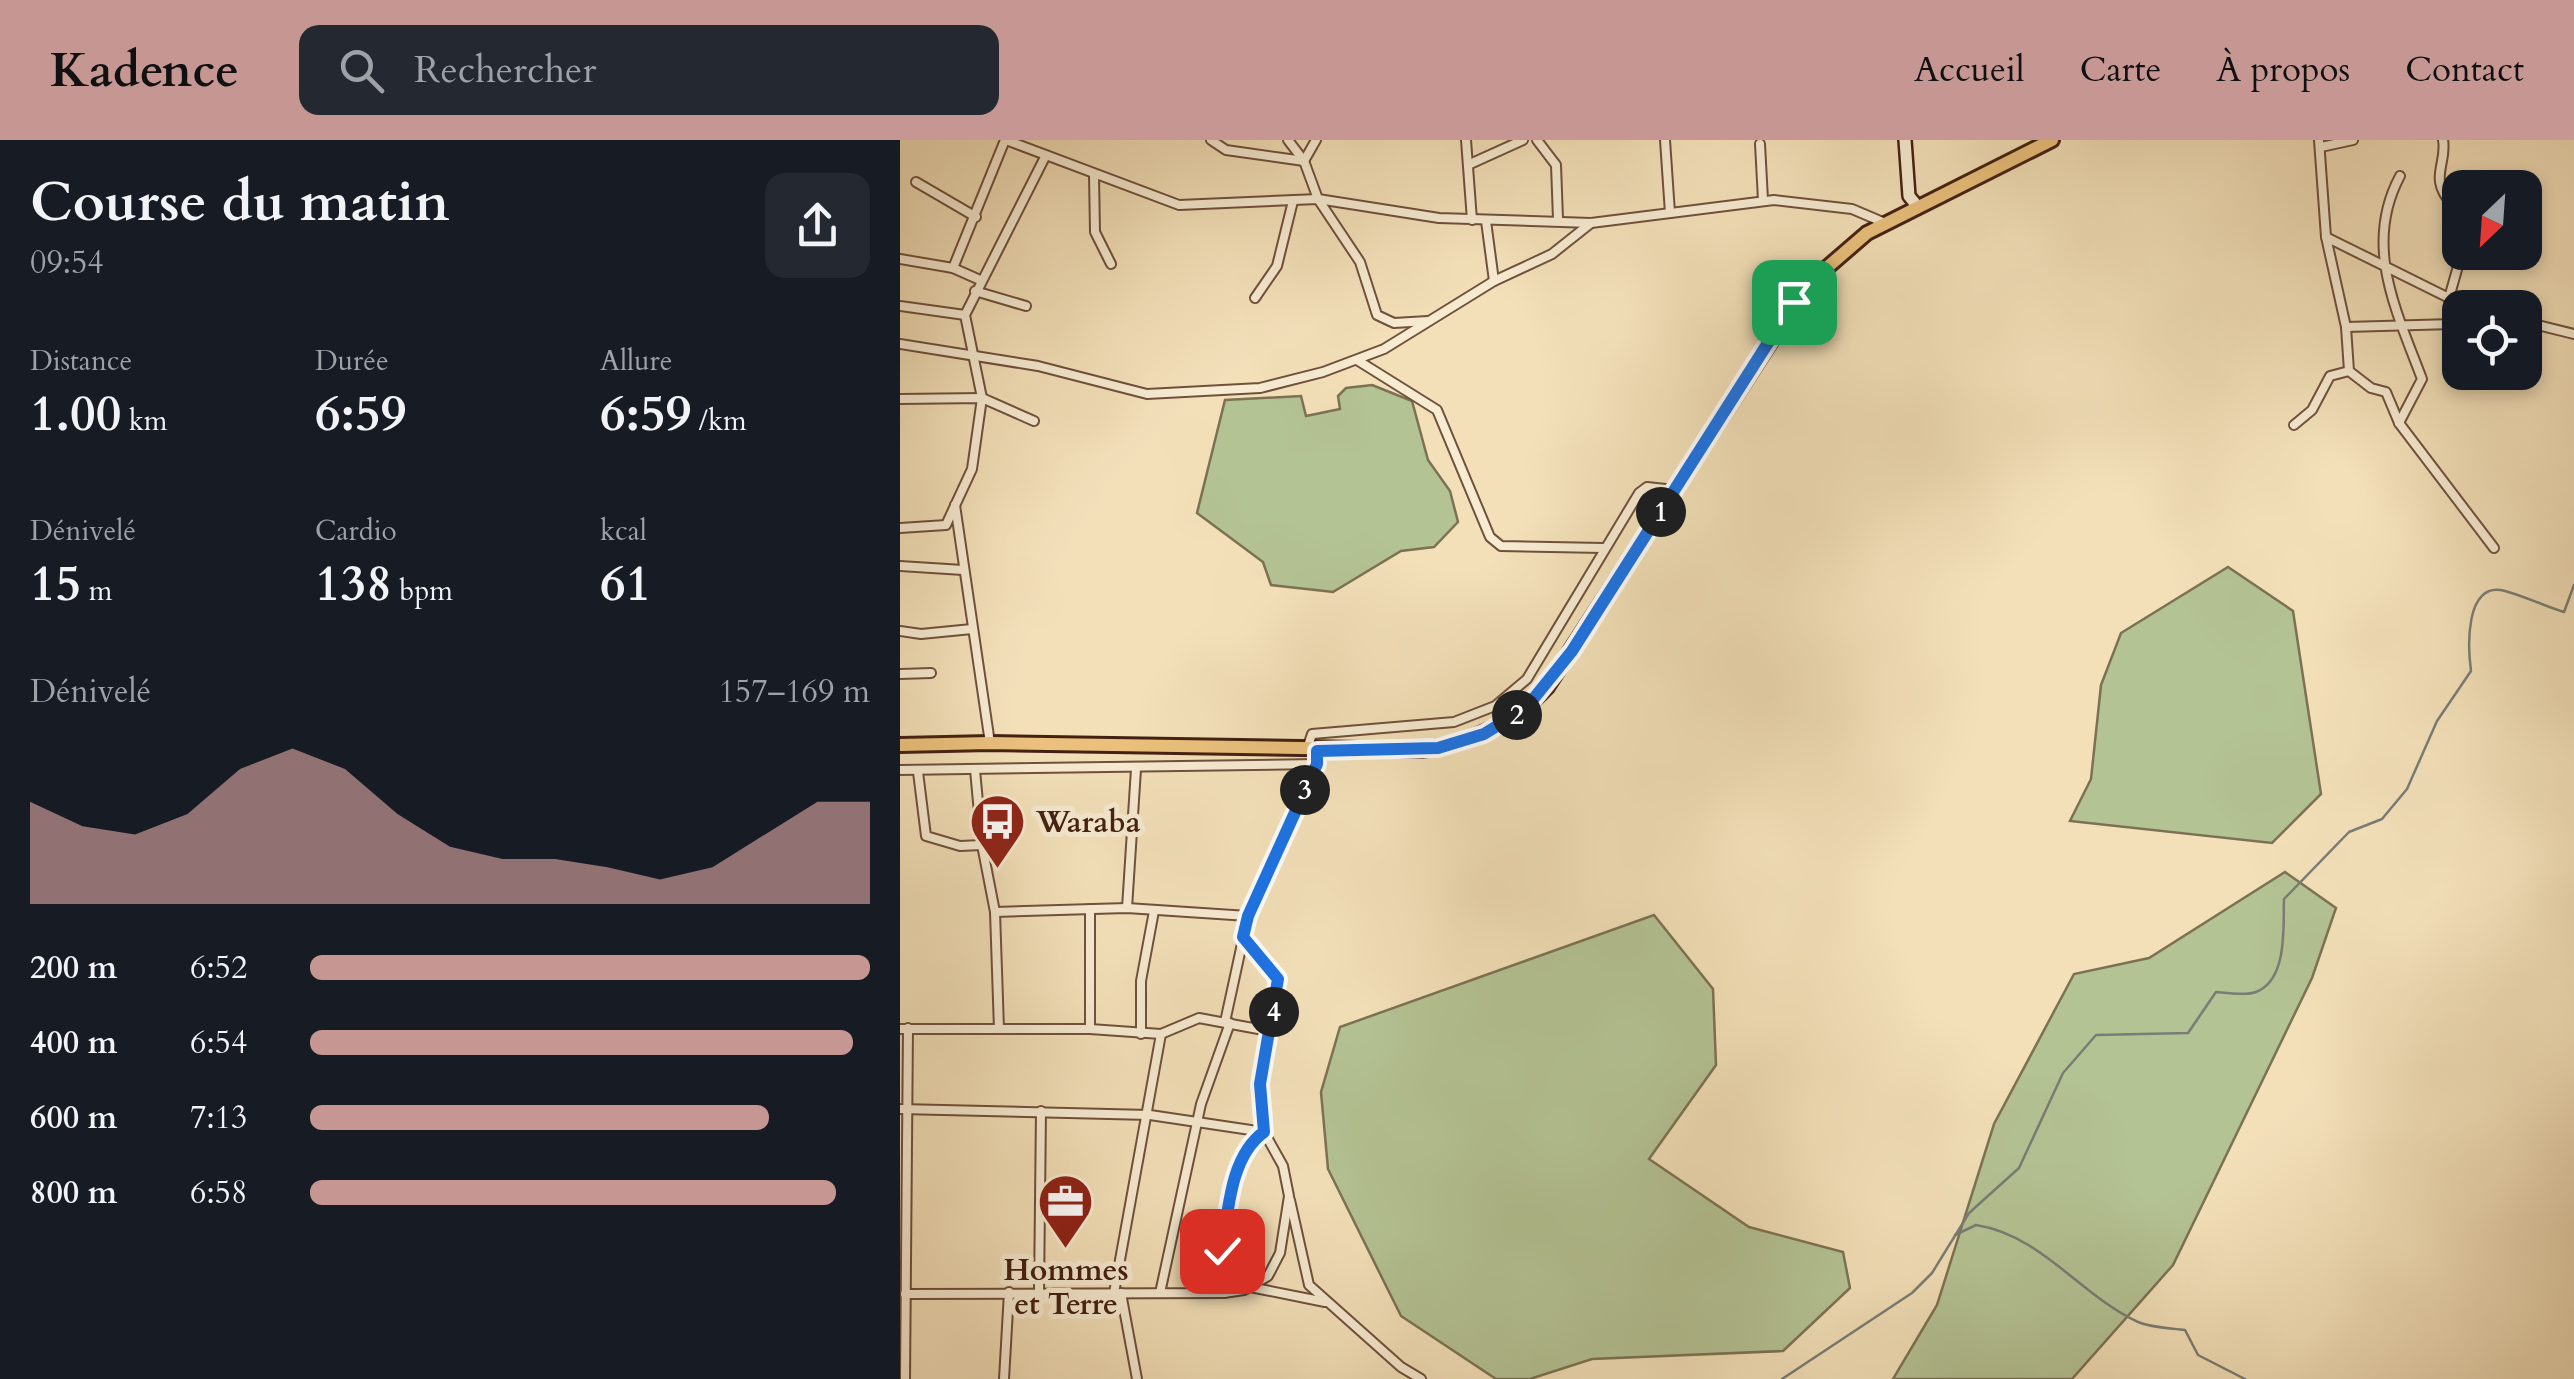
<!DOCTYPE html>
<html lang="fr">
<head>
<meta charset="utf-8">
<style>
	:root { --surface:#171b24; --page:#242831; --text:#f1f3f6; --muted:#9ea1a6; --accent:#c59692 }
	body { margin:0; font-family:Cardo,serif; background:var(--page); color:var(--text); height:100vh; display:flex; flex-direction:column; font-size:38px; white-space:nowrap }
	* { box-sizing:border-box; margin:0 }
	p { font-size:32px; color:var(--muted) }
	.icon { flex:none; width:55px; height:55px; fill:none; stroke:currentColor; stroke-width:2; stroke-linecap:round; stroke-linejoin:round }
	.map { position:relative; flex:1; overflow:hidden }
	.panel { display:flex; flex-direction:column; background:var(--surface); width:900px }
	.panel>* { flex:none }
	.needle { width:65px; rotate:205deg }
	.buttons { position:absolute; left:1542px; top:30px; display:grid; gap:20px }
	.buttons a { display:grid; place-items:center; width:100px; height:100px; border-radius:20px; background:var(--surface); box-shadow:0 5px 15px #0003; font-size:50px }
	.pin { position:absolute; display:grid; place-items:center; width:85px; height:85px; color:#fff; margin:-42px; border-radius:20px; box-shadow:0 5px 15px #0006 }
	.km { position:absolute; width:50px; height:50px; margin:-25px; border-radius:50%; background:#222; color:#fff; font-size:28px; line-height:50px; text-align:center }
	.round { display:grid; place-items:center; flex:none; width:105px; height:105px; border-radius:20px; background:var(--page) }
	.headline { display:flex; align-items:center; justify-content:space-between; height:170px; padding:0 30px }
	h1 { font-size:55px; font-weight:600; line-height:75px }
	.stats { display:grid; grid-template-columns:repeat(3,1fr); gap:15px; height:170px; padding:10px 30px }
	.stats div { display:grid; align-content:center }
	.stats b { font-size:50px; font-weight:600 }
	.stats small { font-size:28px; font-weight:400 }
	.stats p { font-size:28px }
	.chart { height:280px; padding:20px 30px }
	.chart p { display:flex; justify-content:space-between }
	.chart svg { width:100%; height:180px; margin-top:10px; fill:var(--accent); opacity:.7 }
	ul { padding:0 30px; list-style:none; font-size:32px }
	li { display:grid; grid-template-columns:160px 120px 1fr; align-items:center; height:75px }
	li i { height:25px; border-radius:12px; background:var(--accent) }
	header { display:flex; align-items:center; gap:60px; box-sizing:border-box; height:140px; padding:0 50px; background:var(--accent); color:#111 }
	header strong { font-size:48px }
	nav { display:flex; gap:55px; margin-inline-start:auto; font-size:35px }
	.search { width:700px; height:90px; background:var(--page); display:flex; align-items:center; gap:25px; box-sizing:border-box; padding:0 35px; border-radius:20px; color:var(--muted); font-size:38px }
	main { display:flex; flex:1; min-height:0 }
	.map>svg:first-child { display:block }
	.green { fill:#b4c394; stroke:#7c7253; stroke-width:2.5 }
	.lines { fill:none; stroke-linecap:round; stroke-linejoin:round }
	.stream { stroke:#797d75; stroke-width:2.5 }
	.street-casing { stroke:#6f513c; stroke-width:12 }
	.secondary-casing { stroke:#432112; stroke-width:16 }
	.primary-casing { stroke:#432112; stroke-width:18 }
	.street { stroke:#f7ebd2; stroke-width:8 }
	.secondary { stroke:#f7ebd2; stroke-width:11 }
	.primary { stroke:#eac07c; stroke-width:12 }
	.route-casing { stroke:#fff; stroke-width:20 }
	.route { stroke:#1a73e8; stroke-width:12 }
	.labels { text-anchor:middle; dominant-baseline:central; stroke-width:10; stroke-linejoin:round; paint-order:stroke }
	.poi-label { font-size:30px; font-weight:bold; fill:#432112; stroke:#f7ebd2; text-anchor:start }
</style>
</head>
<body>
<header>
<strong>Kadence</strong>
<div class="search"><svg class="icon" aria-label="search" viewBox="0 0 24 24"><circle cx="10" cy="10" r="6"/><path d="M15 15l6 6"/></svg>Rechercher</div>
<nav><a>Accueil</a><a>Carte</a><a>À propos</a><a>Contact</a></nav>
</header>
<main>
<section class="panel">
<div class="headline"><div><h1>Course du matin</h1><p>09:54</p></div><a class="round"><svg class="icon" aria-label="share" viewBox="0 0 24 24"><path d="M12 15V3M7 8l5-5 5 5M5 13v7h14v-7"/></svg></a></div>
<div class="stats">
<div><p>Distance</p><b>1.00<small> km</small></b></div>
<div><p>Durée</p><b>6:59</b></div>
<div><p>Allure</p><b>6:59<small> /km</small></b></div>
</div>
<div class="stats">
<div><p>Dénivelé</p><b>15<small> m</small></b></div>
<div><p>Cardio</p><b>138<small> bpm</small></b></div>
<div><p>kcal</p><b>61</b></div>
</div>
<div class="chart"><p><span>Dénivelé</span>157–169 m</p>
<svg viewBox="0 0 160 44" preserveAspectRatio="none"><path d="M0 44V19L10 25L20 27L30 22L40 11L50 6L60 11L70 22L80 30L90 33L100 33L110 35L120 38L130 35L140 27L150 19L160 19V44z"/></svg>
</div>
<ul>
<li><b>200 m</b>6:52<i style="width:100%"></i></li>
<li><b>400 m</b>6:54<i style="width:97%"></i></li>
<li><b>600 m</b>7:13<i style="width:82%"></i></li>
<li><b>800 m</b>6:58<i style="width:94%"></i></li>
</ul>
</section>
<div class="map">
<svg width="1674" height="1239" viewBox="0 0 1674 1239">
	<rect width="100%" height="100%" fill="#f3e0b9"/>
	<filter id="stains"><feTurbulence type="fractalNoise" baseFrequency=".002" numOctaves="4"/><feColorMatrix values="0 0 0 0 .2 0 0 0 0 .09 0 0 0 0 .02 0 0 0 .5 -.17"/></filter>
	<radialGradient id="worn" r=".72"><stop offset=".6" stop-color="#630" stop-opacity="0"/><stop offset="1" stop-color="#630" stop-opacity=".3"/></radialGradient>
	<g class="green">
		<path d="M 472,245 L 512,261 L 528,320 L 550,351 L 558,382 L 534,407 L 501,411 L 433,452 L 371,445 L 363,422 L 297,373 L 325,260 L 401,256 L 406,276 L 440,269 L 438,256 L 446,248 Z"/>
		<path d="M 1328,427 L 1393,471 L 1421,654 L 1372,703 L 1170,681 L 1191,639 L 1201,545 L 1221,493 Z"/>
		<path d="M 1385,732 L 1436,768 L 1412,838 L 1273,1125 L 1172,1239 L 993,1239 L 1037,1165 L 1094,984 L 1174,834 L 1249,818 Z"/>
		<path d="M 754,775 L 813,849 L 816,925 L 749,1019 L 849,1087 L 943,1112 L 950,1148 L 883,1211 L 692,1219 L 630,1239 L 596,1239 L 501,1176 L 428,1029 L 421,952 L 440,887 Z"/>
	</g>
	<g class="lines">
		<g class="stream">
			<path d="M 1055,1095 L 1076,1085 C 1141,1095 1180,1155 1238,1182 C 1252,1188 1270,1188 1285,1190 L 1298,1215 L 1345,1239"/>
			<path d="M 882,1239 L 1012,1153 L 1032,1133 L 1069,1073 L 1119,1028 L 1163,933 L 1196,895 L 1288,893 L 1316,852 C 1327,853 1346,856 1356,852 C 1388,840 1383,786 1384,759 L 1449,692 L 1482,679 L 1507,649 L 1537,581 L 1571,531 C 1568,509 1564,440 1605,451 C 1624,456 1644,466 1664,472 L 1674,445"/>
		</g>
		<defs>
			<g id="street">
				<path d="M 106,0 L 279,65 L 418,59 L 539,78 L 691,83 L 874,60 L 952,69 L 985,83"/>
				<path d="M 311,0 L 326,10 L 404,21 L 416,0"/>
				<path d="M 388,0 L 404,21 L 418,59 L 460,122 L 477,175 L 494,183 L 528,181"/>
				<path d="M 566,0 L 572,80"/>
				<path d="M 637,0 L 656,25 L 658,79"/>
				<path d="M 765,0 L 770,73"/>
				<path d="M 1419,0 L 1426,97 L 1446,187 L 1449,231 L 1471,248 L 1486,252 L 1499,283 L 1594,408"/>
				<path d="M 1543,0 C 1546,16 1538,28 1540,42 C 1542,57 1556,66 1560,80"/>
				<path d="M 860,4 L 863,60"/>
				<path d="M 1421,7 L 1453,0"/>
				<path d="M 570,24 L 623,0"/>
				<path d="M 194,35 L 195,92 L 211,124"/>
				<path d="M 16,42 L 76,77"/>
				<path d="M 586,81 L 594,141"/>
				<path d="M 1426,97 L 1559,163 L 1567,159 L 1597,168"/>
				<path d="M 0,119 L 53,128 L 80,140"/>
				<path d="M 53,128 L 105,0"/>
				<path d="M 75,151 L 126,166"/>
				<path d="M 355,158 L 377,126 L 393,61"/>
				<path d="M 0,166 L 65,175"/>
				<path d="M 1625,182 L 1674,194"/>
				<path d="M 1446,187 L 1553,184 L 1549,158 L 1562,112"/>
				<path d="M 0,204 L 138,226 L 247,254 L 360,248 L 423,232 L 484,209 L 594,141 L 652,114 L 691,83"/>
				<path d="M 457,220 L 537,270 L 590,397 L 601,406 L 703,408"/>
				<path d="M 0,259 L 82,258 L 134,281"/>
				<path d="M 1499,283 L 1522,239 C 1496,170 1463,105 1500,36"/>
				<path d="M 1394,285 L 1412,270 L 1430,236 L 1449,231"/>
				<path d="M 55,365 L 90,603"/>
				<path d="M 0,388 L 46,385 L 72,329 L 82,258 L 65,175 L 145,17"/>
				<path d="M 0,426 L 63,430"/>
				<path d="M 0,491 L 21,494 L 72,489"/>
				<path d="M 0,534 L 31,533"/>
				<path d="M 407,609 L 412,594 L 554,582 L 595,566 L 627,539 L 739,353 L 747,347 L 775,350"/>
				<path d="M 0,630 L 417,624"/>
				<path d="M 75,630 L 82,705 L 95,772 L 99,889"/>
				<path d="M 18,632 L 26,696 L 60,706 L 82,705"/>
				<path d="M 227,768 L 236,629"/>
				<path d="M 95,772 L 227,768 L 348,776"/>
				<path d="M 325,882 L 348,776 L 417,624 L 417,611"/>
				<path d="M 0,889 L 190,889 L 261,894 L 299,878 L 369,891"/>
				<path d="M 190,889 L 190,769"/>
				<path d="M 241,894 L 241,841 L 254,771"/>
				<path d="M 0,969 L 250,975 L 364,992"/>
				<path d="M 390,1060 L 409,1145 L 501,1227 L 521,1239"/>
				<path d="M 350,1147 L 425,1162"/>
				<path d="M 139,1152 L 141,971"/>
				<path d="M 214,1153 L 261,894"/>
				<path d="M 221,1153 L 237,1239"/>
				<path d="M 260,1153 L 301,964 L 330,883"/>
				<path d="M 324,1153 C 322,1108 324,1020 364,992"/>
				<path d="M 5,1154 L 324,1153 L 344,1150 L 368,1136 L 380,1113 L 389,1056 L 383,1026 L 364,992 L 360,944 L 378,839 L 343,797"/>
				<path d="M 5,1239 L 8,888"/>
				<path d="M 104,1239 L 109,1152"/>
			</g>
			<path id="secondary" d="M 1005,0 L 1009,56 L 1018,67"/>
			<path id="primary" d="M 0,605 L 90,603 L 522,610 C 571,603 613,583 647,547 L 908,144 L 967,93 L 1152,0"/>
		</defs>
		<use href="#street" class="street-casing"/>
		<use href="#secondary" class="secondary-casing"/>
		<use href="#primary" class="primary-casing"/>
		<use href="#street" class="street"/>
		<use href="#secondary" class="secondary"/>
		<use href="#primary" class="primary"/>
	</g>
	<g class="lines">
		<defs>
			<path id="route" d="M 322,1111 C 328,1072 330,1016 364,992 L 360,944 L 378,839 L 343,797 L 348,776 L 417,624 L 417,611 L 538,608 L 584,594 L 626,568 L 672,511 L 894,162"/>
		</defs>
		<use href="#route" class="route-casing"/>
		<use href="#route" class="route"/>
	</g>
	<defs>
		<symbol id="bus-pin" viewBox="-11 -11 22 30"><path d="M0 17L-7.5 6A9.5 9.5 0 1 1 7.5 6Z" fill="#8f2418" stroke="#f7ebd2"/><path d="M-5-6H5V4H4V6H2V4H-2V6H-4V4H-5ZM-3.5-4V0h7V-4ZM-3.5 1.2v1.5H-2V1.2ZM2 1.2v1.5H3.5V1.2Z" fill="#fff"/></symbol>
		<symbol id="office-pin" viewBox="-11 -11 22 30"><path d="M0 17L-7.5 6A9.5 9.5 0 1 1 7.5 6Z" fill="#8f2418" stroke="#f7ebd2"/><path d="M-6-3h4V-5.5h4V-3h4V5H-6ZM-1-4.5V-3h2v-1.5ZM-6 0V1H6V0Z" fill="#fff"/></symbol>
	</defs>
	<g fill-rule="evenodd">
		<use href="#bus-pin" x="66" y="650" width="63" height="86"/>
		<use href="#office-pin" x="134" y="1030" width="63" height="86"/>
	</g>
	<g class="labels">
		<g class="poi-label">
			<text x="136" y="682">Waraba</text>
			<text x="166" y="1130" text-anchor="middle">Hommes<tspan x="166" dy="34">et Terre</tspan></text>
		</g>
	</g>
	<rect width="100%" height="100%" filter="url(#stains)"/>
	<rect width="100%" height="100%" fill="url(#worn)"/>
</svg>
<div class="buttons">
<a><svg class="needle" viewBox="-14 -14 28 28"><path d="M0-13l5 13h-10z" fill="#e53935"/><path d="M0 13l5-13h-10z" fill="#9ea1a6"/></svg></a>
<a><svg class="icon" aria-label="locate" viewBox="0 0 24 24"><circle cx="12" cy="12" r="6"/><path d="M12 2v4M12 18v4M2 12h4M18 12h4"/></svg></a>
</div>
<div class="pin" style="left:894px;top:162px;background:#1e9e55"><svg class="icon" aria-label="arrive" viewBox="0 0 24 24"><path d="M6 21V4h12l-3 4 3 4H6"/></svg></div>
<div class="pin" style="left:322px;top:1111px;background:#d93025"><svg class="icon" aria-label="check" viewBox="0 0 24 24"><path d="M5 12l5 5 9-10"/></svg></div>
<b class="km" style="left:761px;top:372px">1</b>
<b class="km" style="left:617px;top:575px">2</b>
<b class="km" style="left:405px;top:650px">3</b>
<b class="km" style="left:374px;top:872px">4</b>
</div>
</main>
</body>
</html>
